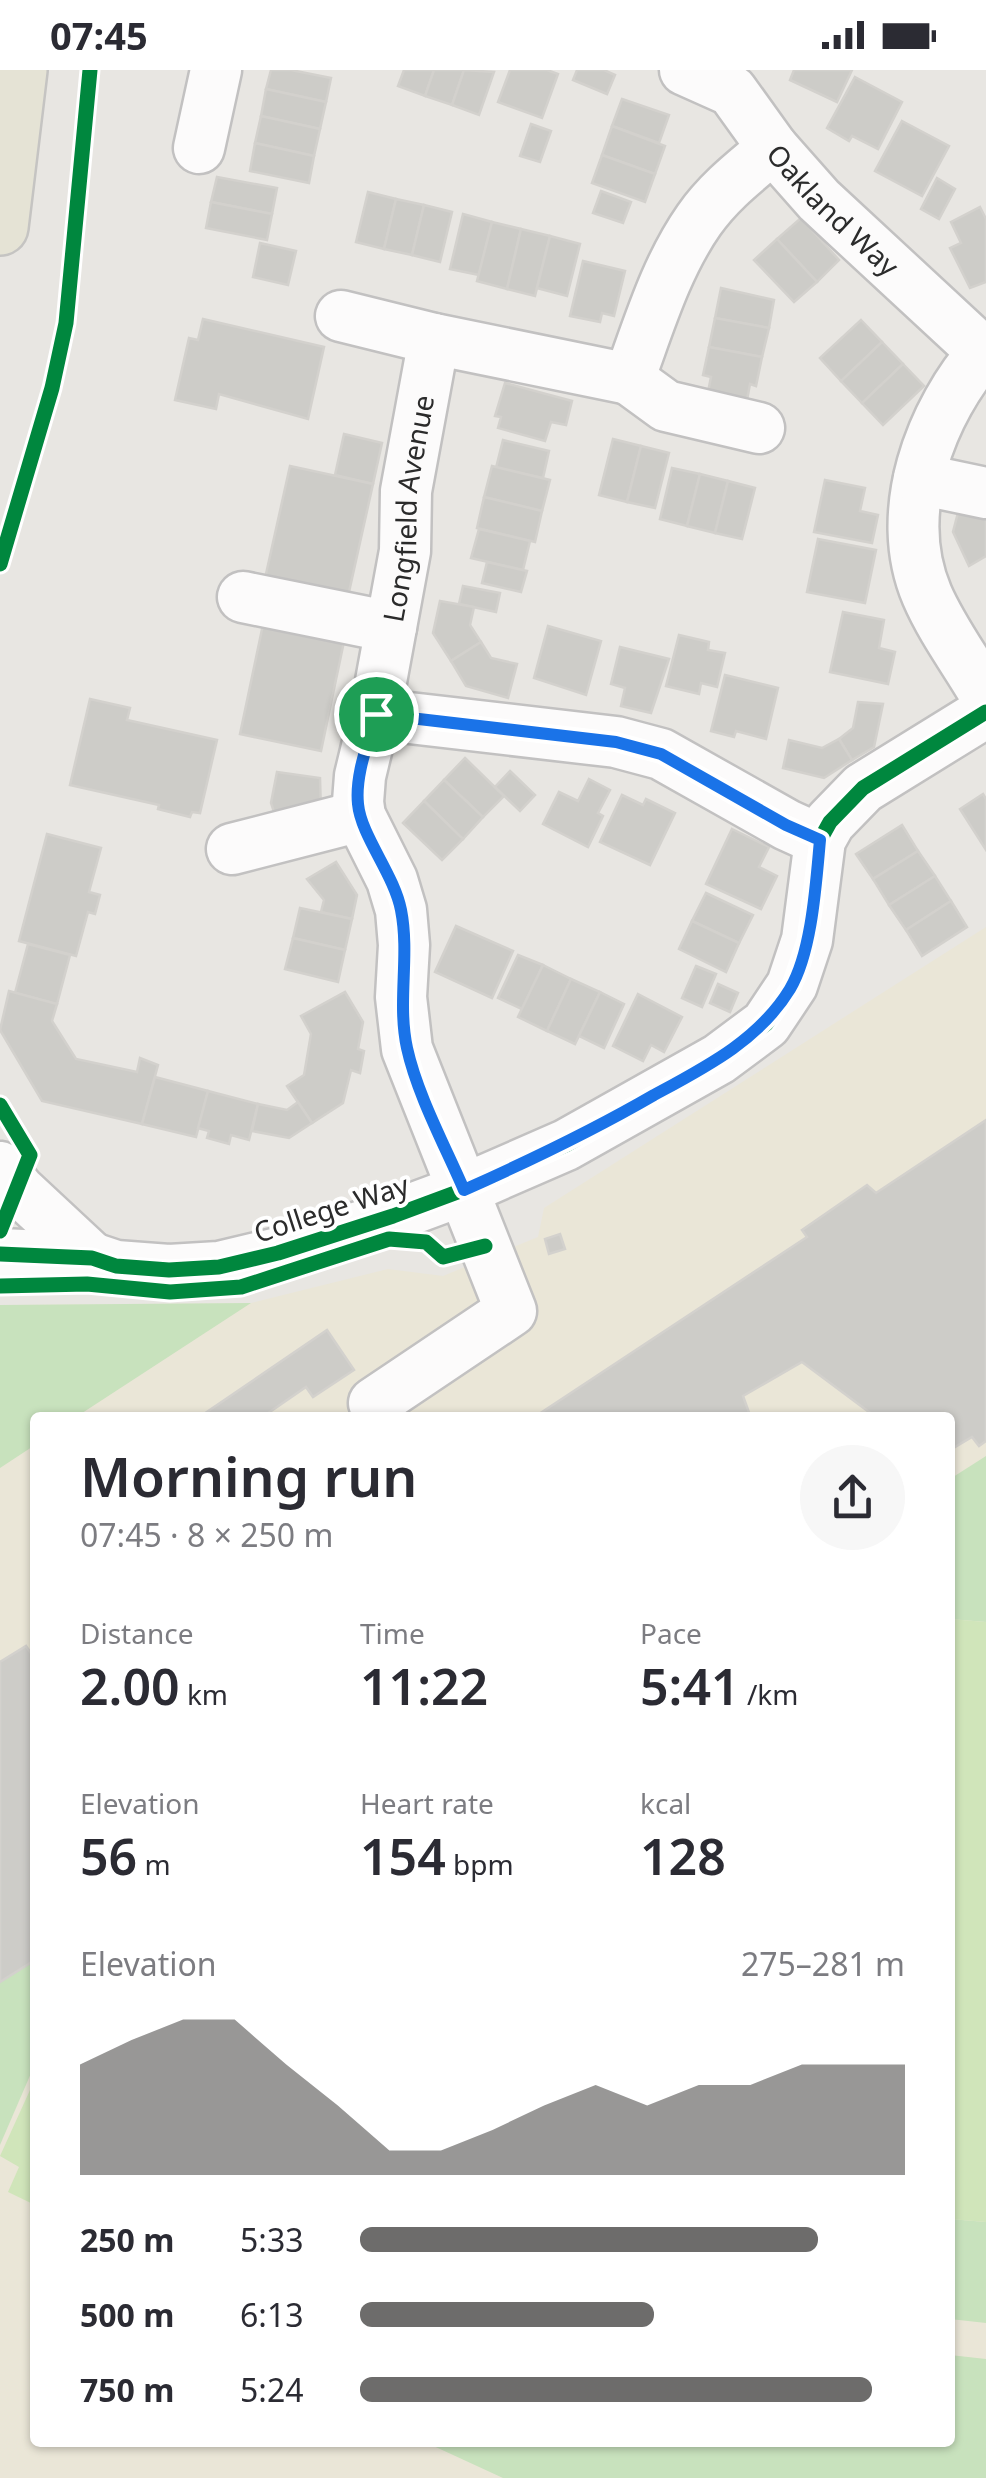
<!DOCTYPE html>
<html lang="en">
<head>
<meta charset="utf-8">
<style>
	:root { --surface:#fff; --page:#f7f7f7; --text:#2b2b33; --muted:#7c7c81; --accent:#6d6c6b }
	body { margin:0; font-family:"Noto Sans",sans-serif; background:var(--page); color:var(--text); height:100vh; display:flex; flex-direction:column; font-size:38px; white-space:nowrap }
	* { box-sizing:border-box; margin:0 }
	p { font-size:32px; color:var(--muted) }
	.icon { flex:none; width:55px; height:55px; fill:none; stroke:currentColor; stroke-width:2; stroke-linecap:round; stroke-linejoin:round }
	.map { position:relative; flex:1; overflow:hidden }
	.panel { position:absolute; left:30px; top:1342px; width:925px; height:1035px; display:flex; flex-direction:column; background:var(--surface); border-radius:10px; box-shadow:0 2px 8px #0004 }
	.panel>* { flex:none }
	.pin { position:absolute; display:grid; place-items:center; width:85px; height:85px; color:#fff; margin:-42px; border:5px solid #fff; border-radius:50%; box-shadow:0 2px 10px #0007 }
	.round { display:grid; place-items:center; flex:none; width:105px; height:105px; border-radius:52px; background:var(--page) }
	.summary { display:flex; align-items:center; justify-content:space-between; height:170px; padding:0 50px }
	h1 { font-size:55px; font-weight:600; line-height:75px }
	.figures { display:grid; grid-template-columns:repeat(3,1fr); gap:15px; height:170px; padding:10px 50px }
	.figures div { display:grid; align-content:center }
	.figures b { font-size:50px; font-weight:600 }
	.figures small { font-size:28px; font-weight:400 }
	.figures p { font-size:28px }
	.chart { height:280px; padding:20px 50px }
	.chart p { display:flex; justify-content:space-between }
	.chart svg { width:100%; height:180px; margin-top:10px; fill:var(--accent); opacity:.7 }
	ul { padding:0 50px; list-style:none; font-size:32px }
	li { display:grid; grid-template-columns:160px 120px 1fr; align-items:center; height:75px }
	li i { height:25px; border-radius:12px; background:var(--accent) }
	.status { display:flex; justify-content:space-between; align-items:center; height:70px; padding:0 50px; background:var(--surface); direction:ltr }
	.status svg { height:28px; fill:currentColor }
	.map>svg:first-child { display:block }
	.education { fill:#eae6d7; fill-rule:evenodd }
	.green { fill:#c8e2bd }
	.pitch { fill:#d0e5ba }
	.building { fill:#cdccc8; stroke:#d3d1cd; stroke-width:2.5 }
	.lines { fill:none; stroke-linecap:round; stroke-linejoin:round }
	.minor-casing { stroke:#c2c1c1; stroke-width:55 }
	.major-casing { stroke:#c5c4c2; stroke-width:60 }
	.minor { stroke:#fcfbfb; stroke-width:50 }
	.major { stroke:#e5e3d5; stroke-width:55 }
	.cycleway-casing { stroke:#fff; stroke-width:21 }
	.cycleway { stroke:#00873e; stroke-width:15 }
	.route-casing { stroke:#fff; stroke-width:20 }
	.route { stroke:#1a73e8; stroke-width:12 }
	.labels { text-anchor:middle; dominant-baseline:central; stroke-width:8; stroke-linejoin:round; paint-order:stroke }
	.street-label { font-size:28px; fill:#2b2b2b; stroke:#fff }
</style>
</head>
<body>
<div class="status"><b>07:45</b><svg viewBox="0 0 49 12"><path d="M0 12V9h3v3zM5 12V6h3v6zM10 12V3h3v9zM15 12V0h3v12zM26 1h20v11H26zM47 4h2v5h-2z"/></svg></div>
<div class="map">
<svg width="986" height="2408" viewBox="0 0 986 2408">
	<rect width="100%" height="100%" fill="#e8e6e2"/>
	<path class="education" d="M 986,857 L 986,2408 L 0,2408 L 0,1235 L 251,1233 L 388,1199 L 443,1206 L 538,1167 L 544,1138 ZM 35,1348 L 950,1348 L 950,2372 L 35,2372 Z"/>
	<g class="green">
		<path d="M 251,1233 L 76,1347 L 35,1348 L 35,1375 L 0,1398 L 0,1235 Z"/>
		<path d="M 986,1386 L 986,1552 L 950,1549 L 950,1409 Z"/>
		<path d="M 35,1890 L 35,1994 L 0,2075 L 0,1912 Z"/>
		<path d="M 950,2149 L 986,2152 L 986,2253 L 950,2249 Z"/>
		<path d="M 950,2285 L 986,2289 L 986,2408 L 503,2408 L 427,2373 L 950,2372 Z"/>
	</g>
	<g class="pitch">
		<path d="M 950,1549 L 986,1552 L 986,2152 L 950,2149 Z"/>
		<path d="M 35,2009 L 35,2135 L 8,2122 L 19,2097 L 0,2086 Z"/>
	</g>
	<g class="building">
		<path d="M 271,0 L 291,0 L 331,8 L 326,32 L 266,19 Z"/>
		<path d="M 404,0 L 434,0 L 425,26 L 398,16 Z"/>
		<path d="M 434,0 L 464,0 L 452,35 L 425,26 Z"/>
		<path d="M 464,0 L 494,2 L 479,45 L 452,35 Z"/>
		<path d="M 510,0 L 547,0 L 558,4 L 542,48 L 498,32 Z"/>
		<path d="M 577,0 L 604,0 L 615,5 L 607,24 L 573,10 Z"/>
		<path d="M 794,0 L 852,0 L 837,32 L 790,10 Z"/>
		<path d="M 855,7 L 902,32 L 878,79 L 852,66 L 849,71 L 827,58 Z"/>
		<path d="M 266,19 L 326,32 L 320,59 L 261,46 Z"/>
		<path d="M 622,29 L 669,45 L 659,73 L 612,56 Z"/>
		<path d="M 261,46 L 320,59 L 314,86 L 255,73 Z"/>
		<path d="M 902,51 L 949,76 L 922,126 L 875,101 Z"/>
		<path d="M 531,54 L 551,61 L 540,92 L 520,86 Z"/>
		<path d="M 612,56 L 665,76 L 655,104 L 602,85 Z"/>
		<path d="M 255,73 L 314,86 L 309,113 L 250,101 Z"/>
		<path d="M 602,85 L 655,104 L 645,132 L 592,113 Z"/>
		<path d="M 217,107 L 277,118 L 272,144 L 211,132 Z"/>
		<path d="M 937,108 L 955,119 L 939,149 L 921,139 Z"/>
		<path d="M 601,121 L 631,132 L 623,153 L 593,143 Z"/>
		<path d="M 368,122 L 396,129 L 384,179 L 356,172 Z"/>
		<path d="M 396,129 L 424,135 L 412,185 L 384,179 Z"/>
		<path d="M 211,132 L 272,144 L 267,170 L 206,158 Z"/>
		<path d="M 424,135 L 452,142 L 440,192 L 412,185 Z"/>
		<path d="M 980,137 L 986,149 L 986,212 L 970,218 L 950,178 L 961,173 L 951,152 Z"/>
		<path d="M 463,144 L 492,152 L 479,205 L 450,199 Z"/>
		<path d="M 801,148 L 839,190 L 817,212 L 777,169 Z"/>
		<path d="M 492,152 L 521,159 L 507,219 L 477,211 Z"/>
		<path d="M 521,159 L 550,166 L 535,226 L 507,219 Z"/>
		<path d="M 550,166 L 580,174 L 567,226 L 537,218 Z"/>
		<path d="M 777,169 L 817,212 L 794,232 L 754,190 Z"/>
		<path d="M 260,173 L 296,181 L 288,215 L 253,207 Z"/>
		<path d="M 583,191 L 625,201 L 614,246 L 602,243 L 600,252 L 570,246 Z"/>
		<path d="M 721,218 L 774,230 L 769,258 L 715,248 Z"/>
		<path d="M 715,248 L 769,258 L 762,287 L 709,277 Z"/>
		<path d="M 203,249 L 324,277 L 308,349 L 219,324 L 216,339 L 175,330 L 189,268 L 198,270 Z"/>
		<path d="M 861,250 L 882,272 L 841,311 L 820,288 Z"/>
		<path d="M 882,272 L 903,294 L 862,333 L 841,311 Z"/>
		<path d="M 709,277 L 762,287 L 756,316 L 750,314 L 747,330 L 708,322 L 711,307 L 703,305 Z"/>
		<path d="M 903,294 L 924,316 L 883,355 L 862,333 Z"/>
		<path d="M 505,313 L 572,331 L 566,355 L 551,352 L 545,371 L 498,358 L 501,347 L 495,346 Z"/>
		<path d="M 344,364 L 382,373 L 373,414 L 335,405 Z"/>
		<path d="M 613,369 L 641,376 L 627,432 L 599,425 Z"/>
		<path d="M 503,370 L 549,381 L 543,408 L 496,398 Z"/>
		<path d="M 641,376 L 669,383 L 655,438 L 627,432 Z"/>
		<path d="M 290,396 L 373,414 L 347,531 L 264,513 Z"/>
		<path d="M 492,396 L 550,410 L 542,441 L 484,427 Z"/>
		<path d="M 672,398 L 700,404 L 687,456 L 660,449 Z"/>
		<path d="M 700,404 L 728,411 L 715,463 L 687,456 Z"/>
		<path d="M 825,410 L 865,418 L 860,441 L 878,445 L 872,473 L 814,462 Z"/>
		<path d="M 728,411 L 755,418 L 742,469 L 715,463 Z"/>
		<path d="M 484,427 L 542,441 L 535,472 L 477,458 Z"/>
		<path d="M 960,435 L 986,439 L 986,486 L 969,496 L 953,462 Z"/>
		<path d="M 479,459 L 530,471 L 523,500 L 471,488 Z"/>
		<path d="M 818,469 L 876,480 L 865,533 L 807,522 Z"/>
		<path d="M 487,492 L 527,501 L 521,522 L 482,513 Z"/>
		<path d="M 463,516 L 500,523 L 496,542 L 459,534 Z"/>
		<path d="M 440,531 L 474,537 L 470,555 L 481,572 L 451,591 L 433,563 Z"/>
		<path d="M 843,542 L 884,550 L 879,578 L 895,582 L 888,614 L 830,602 Z"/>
		<path d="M 265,545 L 346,562 L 321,681 L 240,664 Z"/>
		<path d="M 548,556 L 601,571 L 586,625 L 534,608 Z"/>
		<path d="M 679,565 L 709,572 L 708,580 L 725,583 L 717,617 L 701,613 L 699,624 L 666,616 Z"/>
		<path d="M 481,572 L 491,588 L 517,594 L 508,628 L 466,616 L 451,591 Z"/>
		<path d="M 620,577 L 669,589 L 651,643 L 621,636 L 625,618 L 611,614 Z"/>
		<path d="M 725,605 L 778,618 L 766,669 L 736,661 L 734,667 L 711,661 Z"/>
		<path d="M 90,629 L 130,638 L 127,650 L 217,670 L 200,743 L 192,742 L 190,747 L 158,739 L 159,735 L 70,715 Z"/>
		<path d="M 858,632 L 883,634 L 874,677 L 852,690 L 839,669 L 853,658 Z"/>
		<path d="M 839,669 L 852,690 L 824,708 L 783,698 L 789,670 L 822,678 Z"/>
		<path d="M 465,688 L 504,726 L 483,747 L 444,710 Z"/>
		<path d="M 510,701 L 535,725 L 520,741 L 495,717 Z"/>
		<path d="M 277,702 L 320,708 L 321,742 L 278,754 L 271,733 Z"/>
		<path d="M 589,709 L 610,720 L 598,743 L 603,746 L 588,777 L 543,754 L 559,722 L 578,731 Z"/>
		<path d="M 444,710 L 483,747 L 463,769 L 424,731 Z"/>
		<path d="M 983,724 L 986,729 L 986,780 L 960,739 Z"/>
		<path d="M 622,725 L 643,735 L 646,729 L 675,743 L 650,795 L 600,772 Z"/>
		<path d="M 424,731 L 463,769 L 442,790 L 403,753 Z"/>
		<path d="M 902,755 L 918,781 L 873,809 L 856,784 Z"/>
		<path d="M 732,759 L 769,777 L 759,797 L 777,806 L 761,839 L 706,814 Z"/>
		<path d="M 47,764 L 101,778 L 89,822 L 100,825 L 95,844 L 88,842 L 76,886 L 19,871 Z"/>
		<path d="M 918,781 L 935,806 L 889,835 L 873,809 Z"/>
		<path d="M 336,792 L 357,825 L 352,849 L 321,842 L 324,830 L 307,809 Z"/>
		<path d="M 935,806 L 951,831 L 906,860 L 889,835 Z"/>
		<path d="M 706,823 L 753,845 L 739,873 L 692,851 Z"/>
		<path d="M 951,831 L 967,857 L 922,886 L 906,860 Z"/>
		<path d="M 300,838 L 352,849 L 345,880 L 293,868 Z"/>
		<path d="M 692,851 L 739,873 L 726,902 L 679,879 Z"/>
		<path d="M 456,856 L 513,881 L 492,928 L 435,902 Z"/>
		<path d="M 293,868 L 345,880 L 338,912 L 285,899 Z"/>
		<path d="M 28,874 L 70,885 L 57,934 L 15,923 Z"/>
		<path d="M 518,885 L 543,895 L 522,939 L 498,928 Z"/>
		<path d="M 543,895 L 571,909 L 547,961 L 518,947 Z"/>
		<path d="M 696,896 L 716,904 L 702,937 L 682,928 Z"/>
		<path d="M 571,909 L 600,922 L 575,974 L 547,961 Z"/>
		<path d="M 718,914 L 738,923 L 730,942 L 710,933 Z"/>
		<path d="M 9,921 L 57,934 L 52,951 L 76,989 L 137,1002 L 140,988 L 158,995 L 142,1054 L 42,1031 L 0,960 Z"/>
		<path d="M 345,922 L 363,952 L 358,979 L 364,981 L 360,1003 L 351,1000 L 343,1033 L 312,1053 L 287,1016 L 304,1005 L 311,964 L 301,946 Z"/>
		<path d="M 600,922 L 624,934 L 604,978 L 579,966 Z"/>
		<path d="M 638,924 L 682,947 L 664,982 L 651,975 L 643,991 L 613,976 Z"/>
		<path d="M 155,1007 L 208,1021 L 196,1067 L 142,1054 Z"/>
		<path d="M 208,1021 L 258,1034 L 249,1070 L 231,1065 L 229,1074 L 207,1068 L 209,1061 L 198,1058 Z"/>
		<path d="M 298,1032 L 312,1053 L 289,1068 L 252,1061 L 258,1034 L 287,1040 Z"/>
		<path d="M 986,1050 L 986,1371 L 979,1376 L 972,1367 L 950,1380 L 950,1348 L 877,1348 L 802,1292 L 743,1326 L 751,1348 L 533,1348 L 807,1167 L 802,1160 L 867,1115 L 876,1123 Z"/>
		<path d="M 560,1164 L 565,1179 L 549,1184 L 545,1169 Z"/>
		<path d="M 327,1260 L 354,1300 L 313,1327 L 306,1317 L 261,1348 L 198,1348 Z"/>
		<path d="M 26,1576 L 35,1589 L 35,1890 L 0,1912 L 0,1592 Z"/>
	</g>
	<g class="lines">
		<defs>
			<g id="minor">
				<path id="s1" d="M 685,0 L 732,21 L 773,78 L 819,130 L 983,282"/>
				<path d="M 199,78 L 216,0"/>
				<path d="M 341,246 L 434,269 L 629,309 C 649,255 666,197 699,150 C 719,121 747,100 773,78"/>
				<path d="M 986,279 C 930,341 892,443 927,525 C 942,560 967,593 986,626"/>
				<path d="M 629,309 L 666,336 L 759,358"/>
				<path d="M 919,409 L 986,423"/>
				<path d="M 243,527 L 391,557"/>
				<path d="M 375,644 L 616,672 L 661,684 L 787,755 L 820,770"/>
				<path d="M 232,779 L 360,746"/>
				<path d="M 0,1097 L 19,1120 L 92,1188"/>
				<path d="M 0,1184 L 92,1188 L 116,1196 L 169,1200 L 219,1197 L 278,1183 L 393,1146 L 463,1120 L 566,1075 L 719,989 L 766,954 L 792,915 L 807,870 L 820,770 L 830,752 L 863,718 L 986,642"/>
				<path id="s2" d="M 374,1333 L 511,1241 L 407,979 L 401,927 L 404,875 L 401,840 L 392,810 L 360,746 L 358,732 L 360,706 L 375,644 L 405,481 L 406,421 L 434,269"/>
			</g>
			<path id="major" d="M 0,157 L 19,0"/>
		</defs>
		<use href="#minor" class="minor-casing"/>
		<use href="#major" class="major-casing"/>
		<use href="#minor" class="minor"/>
		<use href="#major" class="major"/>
		<defs>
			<g id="cycleway">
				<path d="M 0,494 L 52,318 L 66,253 L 90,0"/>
				<path d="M 0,1035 L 30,1085 L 0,1161"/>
				<path d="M 0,1184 L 92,1188 L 116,1196 L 169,1200 L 219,1197 L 278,1183 L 393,1146 L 463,1120 L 566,1075 L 719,989 L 766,954 L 792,915 L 807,870 L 820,770 L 830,752 L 863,718 L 986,642"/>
				<path d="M 0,1216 L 87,1214 L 170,1222 L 241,1217 L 389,1169 L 426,1172 L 443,1187 L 485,1176"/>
			</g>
		</defs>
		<use href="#cycleway" class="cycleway-casing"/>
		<use href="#cycleway" class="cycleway"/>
	</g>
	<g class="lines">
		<defs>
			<path id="route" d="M 376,644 L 616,672 L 661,684 L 786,755 L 820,770 C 816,813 812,882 790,919 C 759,970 706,997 654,1025 C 592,1061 529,1091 464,1120 C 445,1076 417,1024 407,978 C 397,932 410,886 401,840 C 394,804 361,766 358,734 C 355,705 368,673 376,644 Z"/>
		</defs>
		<use href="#route" class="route-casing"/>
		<use href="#route" class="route"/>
	</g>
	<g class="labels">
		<g class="street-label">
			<text stroke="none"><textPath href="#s1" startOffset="208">Oakland Way</textPath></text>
			<text stroke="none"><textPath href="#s2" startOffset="1002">Longfield Avenue</textPath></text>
			<text transform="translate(331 1138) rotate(-18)">College Way</text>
		</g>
	</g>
</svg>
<div class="pin" style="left:376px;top:644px;background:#1e9e55"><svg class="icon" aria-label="arrive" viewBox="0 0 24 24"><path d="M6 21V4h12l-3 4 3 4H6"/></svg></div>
<section class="panel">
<div class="summary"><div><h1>Morning run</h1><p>07:45 · 8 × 250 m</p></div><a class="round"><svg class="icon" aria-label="share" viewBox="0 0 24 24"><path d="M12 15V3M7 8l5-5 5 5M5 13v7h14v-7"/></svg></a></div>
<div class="figures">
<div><p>Distance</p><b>2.00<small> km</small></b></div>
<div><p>Time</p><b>11:22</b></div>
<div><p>Pace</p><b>5:41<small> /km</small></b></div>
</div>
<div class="figures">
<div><p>Elevation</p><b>56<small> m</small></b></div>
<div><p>Heart rate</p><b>154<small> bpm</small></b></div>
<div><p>kcal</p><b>128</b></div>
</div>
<div class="chart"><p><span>Elevation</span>275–281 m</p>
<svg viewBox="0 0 160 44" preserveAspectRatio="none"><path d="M0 44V17L10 11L20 6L30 6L40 17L50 27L60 38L70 38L80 33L90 27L100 22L110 27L120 22L130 22L140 17L150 17L160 17V44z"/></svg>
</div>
<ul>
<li><b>250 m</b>5:33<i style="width:84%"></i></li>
<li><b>500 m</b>6:13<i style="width:54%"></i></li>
<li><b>750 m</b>5:24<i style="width:94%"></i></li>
</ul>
</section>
</div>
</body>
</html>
